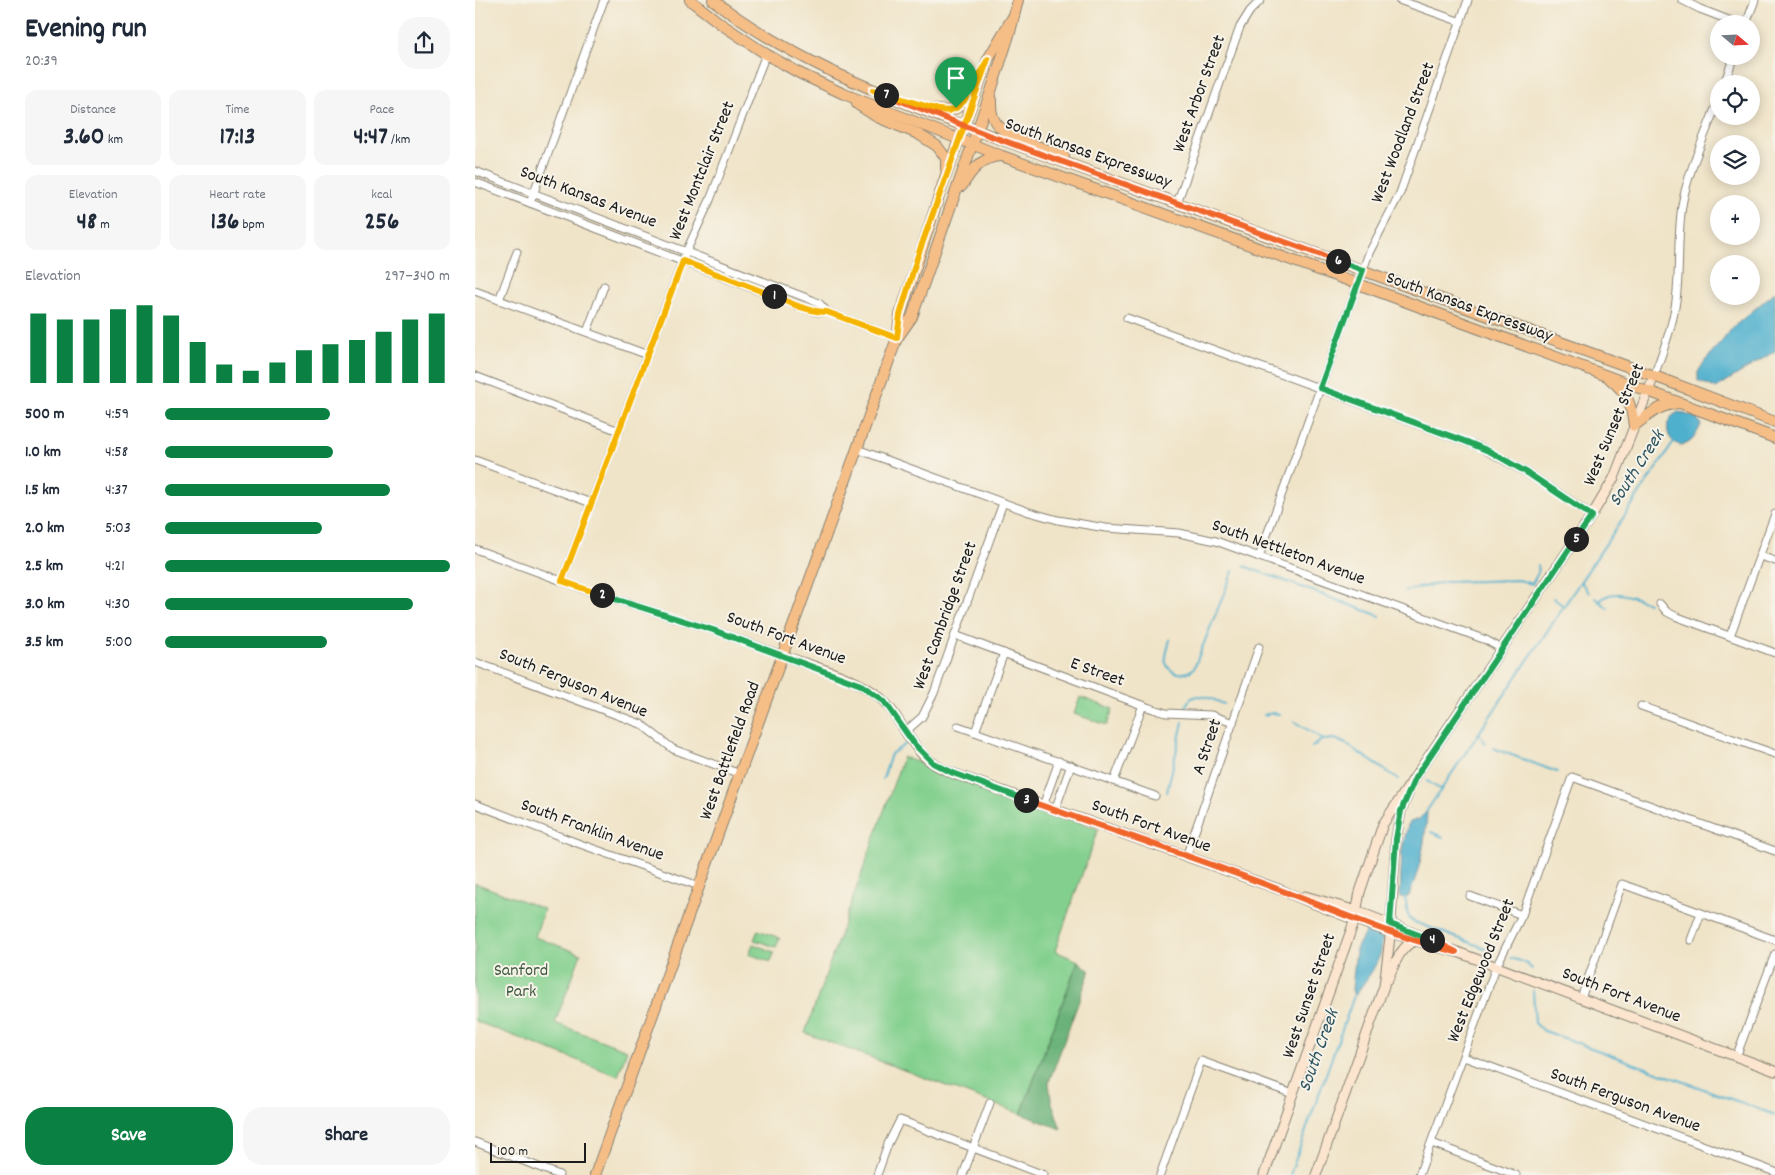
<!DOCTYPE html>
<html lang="en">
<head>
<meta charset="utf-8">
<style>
	:root { --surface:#fff; --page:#f6f6f7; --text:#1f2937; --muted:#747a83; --accent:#0b8043 }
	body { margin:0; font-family:Dekko,sans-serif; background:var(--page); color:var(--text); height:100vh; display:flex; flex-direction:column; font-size:19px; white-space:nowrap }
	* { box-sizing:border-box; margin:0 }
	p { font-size:16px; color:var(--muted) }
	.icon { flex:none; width:28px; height:28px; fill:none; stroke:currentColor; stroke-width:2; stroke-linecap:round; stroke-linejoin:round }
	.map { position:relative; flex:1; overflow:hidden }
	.sheet { display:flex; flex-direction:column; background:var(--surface); width:475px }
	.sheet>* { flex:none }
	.needle { width:32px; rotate:109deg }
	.controls { position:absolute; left:1235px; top:15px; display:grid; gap:10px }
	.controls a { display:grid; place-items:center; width:50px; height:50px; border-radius:50%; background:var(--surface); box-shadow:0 2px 12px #0003; font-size:25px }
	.scale { position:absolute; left:15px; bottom:12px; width:96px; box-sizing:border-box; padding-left:5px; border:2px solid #1c1c1c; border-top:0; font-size:14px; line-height:18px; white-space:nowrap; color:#1c1c1c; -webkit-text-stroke:4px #f7f3e8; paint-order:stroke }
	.pin { position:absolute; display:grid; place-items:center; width:42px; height:42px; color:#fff; margin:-51px -21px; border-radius:50% 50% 50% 0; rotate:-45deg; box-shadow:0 0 5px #0007 }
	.pin .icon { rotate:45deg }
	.km { position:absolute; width:25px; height:25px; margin:-12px; border-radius:50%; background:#222; color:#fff; font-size:14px; line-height:25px; text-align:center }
	.round { display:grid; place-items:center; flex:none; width:52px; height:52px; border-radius:20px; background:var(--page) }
	.summary { display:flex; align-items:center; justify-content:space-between; height:85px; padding:0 25px }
	h1 { font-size:28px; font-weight:700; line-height:38px }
	.figures { display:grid; grid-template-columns:repeat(3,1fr); gap:8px; height:85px; padding:5px 25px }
	.figures div { display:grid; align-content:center; border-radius:12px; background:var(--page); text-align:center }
	.figures b { font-size:25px; font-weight:700 }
	.figures small { font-size:14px; font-weight:400 }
	.figures p { font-size:14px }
	.chart { height:140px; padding:10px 25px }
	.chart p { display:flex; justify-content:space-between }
	.chart svg { width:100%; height:90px; margin-top:5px; stroke:var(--accent); stroke-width:6 }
	.primary-button { display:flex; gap:10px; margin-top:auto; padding:10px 25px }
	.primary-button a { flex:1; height:58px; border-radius:20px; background:var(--accent); color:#fff; font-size:20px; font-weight:700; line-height:58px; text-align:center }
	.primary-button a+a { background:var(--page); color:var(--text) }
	ul { padding:0 25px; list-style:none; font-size:16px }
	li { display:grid; grid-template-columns:80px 60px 1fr; align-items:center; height:38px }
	li i { height:12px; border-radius:6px; background:var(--accent) }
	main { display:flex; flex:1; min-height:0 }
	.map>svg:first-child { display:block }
	.green { fill:#83d08e; stroke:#507655 }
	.forest { fill:#6ab279; stroke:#43674a }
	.water { fill:#4fb0ce; stroke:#366675 }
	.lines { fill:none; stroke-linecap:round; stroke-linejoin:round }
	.stream { stroke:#4fb0ce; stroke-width:2 }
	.street-casing { stroke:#868072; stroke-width:9 }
	.secondary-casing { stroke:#868072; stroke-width:11 }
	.primary-casing { stroke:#868072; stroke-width:12 }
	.street { stroke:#fff; stroke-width:7 }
	.secondary { stroke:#fbe5cf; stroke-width:9 }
	.primary { stroke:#f6be87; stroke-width:10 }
	.split-1-casing { stroke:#fff; stroke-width:10 }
	.split-2-casing { stroke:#fff; stroke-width:10 }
	.split-3-casing { stroke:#fff; stroke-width:10 }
	.split-4-casing { stroke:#fff; stroke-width:10 }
	.split-5-casing { stroke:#fff; stroke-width:10 }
	.split-6-casing { stroke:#fff; stroke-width:10 }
	.split-7-casing { stroke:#fff; stroke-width:10 }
	.split-8-casing { stroke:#fff; stroke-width:10 }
	.split-1 { stroke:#f5b400; stroke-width:6 }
	.split-2 { stroke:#f5b400; stroke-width:6 }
	.split-3 { stroke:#22a559; stroke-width:6 }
	.split-4 { stroke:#f0652b; stroke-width:6 }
	.split-5 { stroke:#22a559; stroke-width:6 }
	.split-6 { stroke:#22a559; stroke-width:6 }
	.split-7 { stroke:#f0652b; stroke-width:6 }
	.split-8 { stroke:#f5b400; stroke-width:6 }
	.labels { text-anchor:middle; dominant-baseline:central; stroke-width:4; stroke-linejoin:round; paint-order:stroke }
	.street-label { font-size:18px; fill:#1c1c1c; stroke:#f7f3e8 }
	.park-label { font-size:18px; fill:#405b44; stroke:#f7f3e8 }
	.water-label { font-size:19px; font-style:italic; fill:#305763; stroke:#f7f3e8 }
</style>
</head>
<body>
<main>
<section class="sheet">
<div class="summary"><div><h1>Evening run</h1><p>20:39</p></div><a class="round"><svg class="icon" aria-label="share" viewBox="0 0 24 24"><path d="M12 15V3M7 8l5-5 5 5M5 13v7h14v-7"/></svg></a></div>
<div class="figures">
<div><p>Distance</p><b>3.60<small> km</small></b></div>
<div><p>Time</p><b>17:13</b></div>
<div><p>Pace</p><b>4:47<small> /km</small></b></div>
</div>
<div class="figures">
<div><p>Elevation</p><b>48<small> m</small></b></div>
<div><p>Heart rate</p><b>136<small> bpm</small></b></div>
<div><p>kcal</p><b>256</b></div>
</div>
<div class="chart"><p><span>Elevation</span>297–340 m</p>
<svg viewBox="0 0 160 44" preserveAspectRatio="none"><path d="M5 44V10M15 44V13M25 44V13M35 44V8M45 44V6M55 44V11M65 44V24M75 44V35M85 44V38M95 44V34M105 44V28M115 44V25M125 44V23M135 44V19M145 44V13M155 44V10"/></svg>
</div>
<ul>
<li><b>500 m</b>4:59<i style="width:58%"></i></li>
<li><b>1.0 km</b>4:58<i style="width:59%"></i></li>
<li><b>1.5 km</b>4:37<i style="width:79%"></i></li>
<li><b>2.0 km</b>5:03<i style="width:55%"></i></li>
<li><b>2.5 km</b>4:21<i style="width:100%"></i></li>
<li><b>3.0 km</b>4:30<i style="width:87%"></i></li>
<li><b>3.5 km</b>5:00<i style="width:57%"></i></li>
</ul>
<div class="primary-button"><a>Save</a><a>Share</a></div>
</section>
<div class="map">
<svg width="1300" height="1175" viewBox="0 0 1300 1175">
	<rect width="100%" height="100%" fill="#f7f3e8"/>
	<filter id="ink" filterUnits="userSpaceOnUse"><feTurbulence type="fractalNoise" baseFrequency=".02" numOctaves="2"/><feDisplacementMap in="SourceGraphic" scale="10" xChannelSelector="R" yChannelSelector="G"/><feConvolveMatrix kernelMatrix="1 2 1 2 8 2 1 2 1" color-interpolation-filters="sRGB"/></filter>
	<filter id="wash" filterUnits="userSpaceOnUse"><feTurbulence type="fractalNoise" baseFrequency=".0096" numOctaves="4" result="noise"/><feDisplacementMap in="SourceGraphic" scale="20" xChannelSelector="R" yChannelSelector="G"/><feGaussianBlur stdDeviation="1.12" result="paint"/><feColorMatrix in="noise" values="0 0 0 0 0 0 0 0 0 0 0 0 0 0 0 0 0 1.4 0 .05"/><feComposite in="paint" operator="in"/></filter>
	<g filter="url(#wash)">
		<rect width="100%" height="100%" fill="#f0e4c8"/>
		<g class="green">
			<path d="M 605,697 L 638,709 L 632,725 L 599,714 Z"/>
			<path d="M 428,757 L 623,829 L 580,951 L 603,961 L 546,1114 L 330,1033 Z"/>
			<path d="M 0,883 L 69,909 L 60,937 L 106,954 L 80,1023 L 152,1050 L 143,1076 L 0,1021 Z"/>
			<path d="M 283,930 L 305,938 L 301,947 L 279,940 Z"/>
			<path d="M 278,944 L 299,952 L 296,962 L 274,954 Z"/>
		</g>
		<path class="forest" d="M 603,961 L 615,971 L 574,1082 L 576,1100 L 586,1129 L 546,1114 Z"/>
		<g class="water">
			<path d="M 1300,292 L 1300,351 L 1241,388 L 1223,381 L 1223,372 L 1230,361 L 1245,344 L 1257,328 Z"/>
			<path d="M 1204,412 L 1222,418 L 1226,425 C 1223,430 1221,436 1217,440 C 1198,458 1180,421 1204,412 Z"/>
			<path d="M 952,811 C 951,841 945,868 934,896 L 932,897 L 925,897 L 927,849 L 933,825 L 935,822 L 944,819 Z"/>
			<path d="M 891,931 L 907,937 C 909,960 891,979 879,997 L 877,989 L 881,949 Z"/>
		</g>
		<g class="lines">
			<g class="stream">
				<path d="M 769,566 L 905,616"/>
				<path d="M 1106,582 L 1114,593"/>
				<path d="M 930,591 L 970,582 L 1044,580 L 1057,584 L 1063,573 L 1063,565"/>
				<path d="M 1078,598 L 1090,607"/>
				<path d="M 1120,598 L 1133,608"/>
				<path d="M 1124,602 C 1137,586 1159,598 1174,603"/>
				<path d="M 695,639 C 694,646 689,657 691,663 C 695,675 712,676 719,668 L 758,571"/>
				<path d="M 711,706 C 718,688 736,699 749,704"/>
				<path d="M 789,715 L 798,713 L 805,714"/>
				<path d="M 818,721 L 840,734 L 848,740 L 860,739 L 871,744 L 923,779"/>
				<path d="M 1004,733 L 1011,744"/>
				<path d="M 837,747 L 847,740"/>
				<path d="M 1018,748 L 1082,772"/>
				<path d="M 408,779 L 416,754 L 432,743"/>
				<path d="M 952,781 L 966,790"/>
				<path d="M 692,792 L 708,722"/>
				<path d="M 951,812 L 1199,442"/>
				<path d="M 956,832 L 968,837"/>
				<path d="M 929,896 C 934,905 929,913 937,921 L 1015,950"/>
				<path d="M 1036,958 L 1051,963 L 1057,969"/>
				<path d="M 1058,991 L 1060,1023 L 1067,1030 L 1300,1115"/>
				<path d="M 815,1175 L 879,996"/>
			</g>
		</g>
	</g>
	<g filter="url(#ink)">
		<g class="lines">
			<defs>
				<g id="street">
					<path d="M 924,0 L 986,22"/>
					<path d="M 1207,0 L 1225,9 L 1264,24"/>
					<path d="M 1271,24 L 1280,0"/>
					<path d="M 1249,84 L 1259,56"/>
					<path d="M 0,171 L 337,300 L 345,304 L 352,312"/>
					<path d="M 0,182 L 332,309 L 342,312 L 352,312 L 422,338"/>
					<path d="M 55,203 L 129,0"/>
					<path d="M 702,203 L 765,27 L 775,11 L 786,0"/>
					<path d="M 0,291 L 173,355"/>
					<path d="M 24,300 L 42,252"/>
					<path d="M 652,318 L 1005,447 L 1051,472 L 1117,515"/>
					<path d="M 112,332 L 129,286"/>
					<path d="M 0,376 L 144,431"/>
					<path d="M 1179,376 C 1189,348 1200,321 1202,291 C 1205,261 1202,230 1208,200 C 1215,166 1232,131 1244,98"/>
					<path d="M 382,449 L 554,512 L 583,520 L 631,528 L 704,533 L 741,541 L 1011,640 L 1027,649"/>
					<path d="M 0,460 L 116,503"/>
					<path d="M 0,549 L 117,592 L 238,630 L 307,655"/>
					<path d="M 1285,556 L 1300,561"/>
					<path d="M 784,557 L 894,253 L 925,193 L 993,0"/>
					<path d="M 87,581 L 211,252 L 235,200 L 291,54"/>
					<path d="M 1185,604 L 1192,612 L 1200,616 L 1300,653"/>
					<path d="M 480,635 L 672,707 L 691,713 L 736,715 L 758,723"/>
					<path d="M 1255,636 L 1300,514"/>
					<path d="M 0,662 L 166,724 L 198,749 L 265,774"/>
					<path d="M 1166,706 L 1300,754"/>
					<path d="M 483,726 L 680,796"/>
					<path d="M 431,731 L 447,717 L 459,693 L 528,503"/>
					<path d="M 500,732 L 529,653"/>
					<path d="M 639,781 L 668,705"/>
					<path d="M 0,804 L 105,844 L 224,886"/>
					<path d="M 568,806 L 584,761"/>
					<path d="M 580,810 L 596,765"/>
					<path d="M 711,857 L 784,647"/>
					<path d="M 995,896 L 1047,915"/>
					<path d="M 1216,940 L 1226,913"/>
					<path d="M 1106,998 L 1147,884 L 1300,940"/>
					<path d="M 989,1057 L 1300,1172"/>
					<path d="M 1261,1057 L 1300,954"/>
					<path d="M 0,1142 L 84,1175"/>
					<path d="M 957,1143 L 1041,1175"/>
					<path d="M 402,1175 L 413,1144 L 425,1120 L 569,1175"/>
					<path d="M 488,1175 L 515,1103"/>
					<path d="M 685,1175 L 726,1061 L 818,1094"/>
					<path d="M 944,1175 L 1021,967 L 1047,915 L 1097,777 L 1300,851"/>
				</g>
				<g id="secondary">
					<path d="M 307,655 C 335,666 378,676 402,695 C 422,711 430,737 448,755 C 457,764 467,769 477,773 L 806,890 C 862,914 921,937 981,952"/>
					<path d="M 830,896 L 882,911 L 959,941"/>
					<path d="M 977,950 L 1300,1071"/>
					<path d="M 913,979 C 919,966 926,943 942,941"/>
					<path d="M 789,1175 L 880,919 L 885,892 L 908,824 L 1117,515 L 1139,478 L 1179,376"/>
					<path d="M 841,1175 L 909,986 L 915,937 L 921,839 L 926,811 L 933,794"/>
				</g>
				<g id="primary">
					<path d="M 215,0 L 246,24 L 291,54 L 326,74 L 369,94 L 527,156 L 883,284 L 1300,438"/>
					<path d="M 238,0 C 316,60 399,91 489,126 L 1179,376 L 1300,422"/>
					<path d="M 516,100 C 516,108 516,116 521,123 C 533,139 571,148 589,156"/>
					<path d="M 382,104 L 402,117 L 443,134 L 462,146 L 471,158 L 471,169"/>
					<path d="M 457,109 C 482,115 488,105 499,84"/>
					<path d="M 487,186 C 496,171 507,157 525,156"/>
					<path d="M 423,337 L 437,317 L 517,88 L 535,32 L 543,0"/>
					<path d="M 1135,379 C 1153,394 1156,403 1159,426 C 1175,414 1184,405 1204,403"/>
					<path d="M 120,1175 L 422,338 L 425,315 L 470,178 L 513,59 L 539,15"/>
				</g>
			</defs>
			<use href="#street" class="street-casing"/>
			<use href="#secondary" class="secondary-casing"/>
			<use href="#primary" class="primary-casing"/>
			<use href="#street" class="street"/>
			<use href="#secondary" class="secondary"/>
			<use href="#primary" class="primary"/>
		</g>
	</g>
	<g class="lines" filter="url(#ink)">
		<defs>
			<path id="split-1" d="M 299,296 C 316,303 333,312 352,312 L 422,338 L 425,315 L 442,258 L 513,59 L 489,101 L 481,108"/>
			<path id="split-2" d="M 127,595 L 87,581 L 208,261 L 299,296"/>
			<path id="split-3" d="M 127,595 L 238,630 L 386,685 L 409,701 L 440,745 L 458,763 L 478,773 L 551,800"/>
			<path id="split-4" d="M 551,800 C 636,830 721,858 805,890 C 863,912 921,937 981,952 L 957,940"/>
			<path id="split-5" d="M 957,940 L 915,924 L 921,839 L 926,811 L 940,778 L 1101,539"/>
			<path id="split-6" d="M 863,261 L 888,270 L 845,388 L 992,442 L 1016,452 L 1051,472 L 1117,516 L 1101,539"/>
			<path id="split-7" d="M 411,95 L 513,135 L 863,261"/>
			<path id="split-8" d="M 411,95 L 398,90 L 464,110 L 474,111 L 481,108"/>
		</defs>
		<use href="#split-1" class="split-1-casing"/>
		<use href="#split-2" class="split-2-casing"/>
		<use href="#split-3" class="split-3-casing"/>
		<use href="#split-4" class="split-4-casing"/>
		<use href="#split-5" class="split-5-casing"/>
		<use href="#split-6" class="split-6-casing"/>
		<use href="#split-7" class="split-7-casing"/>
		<use href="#split-8" class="split-8-casing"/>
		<use href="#split-1" class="split-1"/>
		<use href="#split-2" class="split-2"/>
		<use href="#split-3" class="split-3"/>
		<use href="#split-4" class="split-4"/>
		<use href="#split-5" class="split-5"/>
		<use href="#split-6" class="split-6"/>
		<use href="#split-7" class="split-7"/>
		<use href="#split-8" class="split-8"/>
	</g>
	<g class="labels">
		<g class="street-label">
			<text transform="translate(725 94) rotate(-70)">West Arbor Street</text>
			<text transform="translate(929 133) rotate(-69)">West Woodland Street</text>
			<text transform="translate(613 154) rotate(20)">South Kansas Expressway</text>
			<text transform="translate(228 171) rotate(-68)">West Montclair Street</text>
			<text transform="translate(113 198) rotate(21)">South Kansas Avenue</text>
			<text transform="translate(994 308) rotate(20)">South Kansas Expressway</text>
			<text transform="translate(1140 425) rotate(-67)">West Sunset Street</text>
			<text transform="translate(813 553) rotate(20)">South Nettleton Avenue</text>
			<text transform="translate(471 616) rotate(-70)">West Cambridge Street</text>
			<text transform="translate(311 639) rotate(20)">South Fort Avenue</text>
			<text transform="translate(622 673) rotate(20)">E Street</text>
			<text transform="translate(98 684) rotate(22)">South Ferguson Avenue</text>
			<text transform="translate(733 747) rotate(-71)">A Street</text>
			<text transform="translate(256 751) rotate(-70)">West Battlefield Road</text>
			<text transform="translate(676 827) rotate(20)">South Fort Avenue</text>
			<text transform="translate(117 831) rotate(20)">South Franklin Avenue</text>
			<text transform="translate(1007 971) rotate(-68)">West Edgewood Street</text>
			<text transform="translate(835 996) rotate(-71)">West Sunset Street</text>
			<text transform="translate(1146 996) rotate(21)">South Fort Avenue</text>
			<text transform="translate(1150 1101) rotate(20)">South Ferguson Avenue</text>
		</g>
		<g class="park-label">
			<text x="46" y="971">Sanford<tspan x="46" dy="21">Park</tspan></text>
		</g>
		<g class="water-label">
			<text transform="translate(1163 469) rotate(-57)">South Creek</text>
			<text transform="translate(845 1051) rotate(-70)">South Creek</text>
		</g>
	</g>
</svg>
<div class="controls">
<a><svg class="needle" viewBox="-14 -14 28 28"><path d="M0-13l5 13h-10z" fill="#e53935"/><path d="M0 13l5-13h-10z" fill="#747a83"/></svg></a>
<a><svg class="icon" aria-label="locate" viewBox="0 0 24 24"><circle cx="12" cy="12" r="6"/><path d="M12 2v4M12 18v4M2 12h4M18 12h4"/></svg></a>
<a><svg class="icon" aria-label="layers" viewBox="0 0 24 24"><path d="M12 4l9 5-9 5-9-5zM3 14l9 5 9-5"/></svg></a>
<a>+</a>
<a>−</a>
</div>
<div class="scale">100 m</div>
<div class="pin" style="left:481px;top:108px;background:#1e9e55"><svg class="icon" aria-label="arrive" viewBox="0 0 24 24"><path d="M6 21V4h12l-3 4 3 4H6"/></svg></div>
<b class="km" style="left:299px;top:296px">1</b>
<b class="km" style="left:127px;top:595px">2</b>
<b class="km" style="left:551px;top:800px">3</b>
<b class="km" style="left:957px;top:940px">4</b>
<b class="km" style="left:1101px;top:539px">5</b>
<b class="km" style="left:863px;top:261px">6</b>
<b class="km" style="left:411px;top:95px">7</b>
</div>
</main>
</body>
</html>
